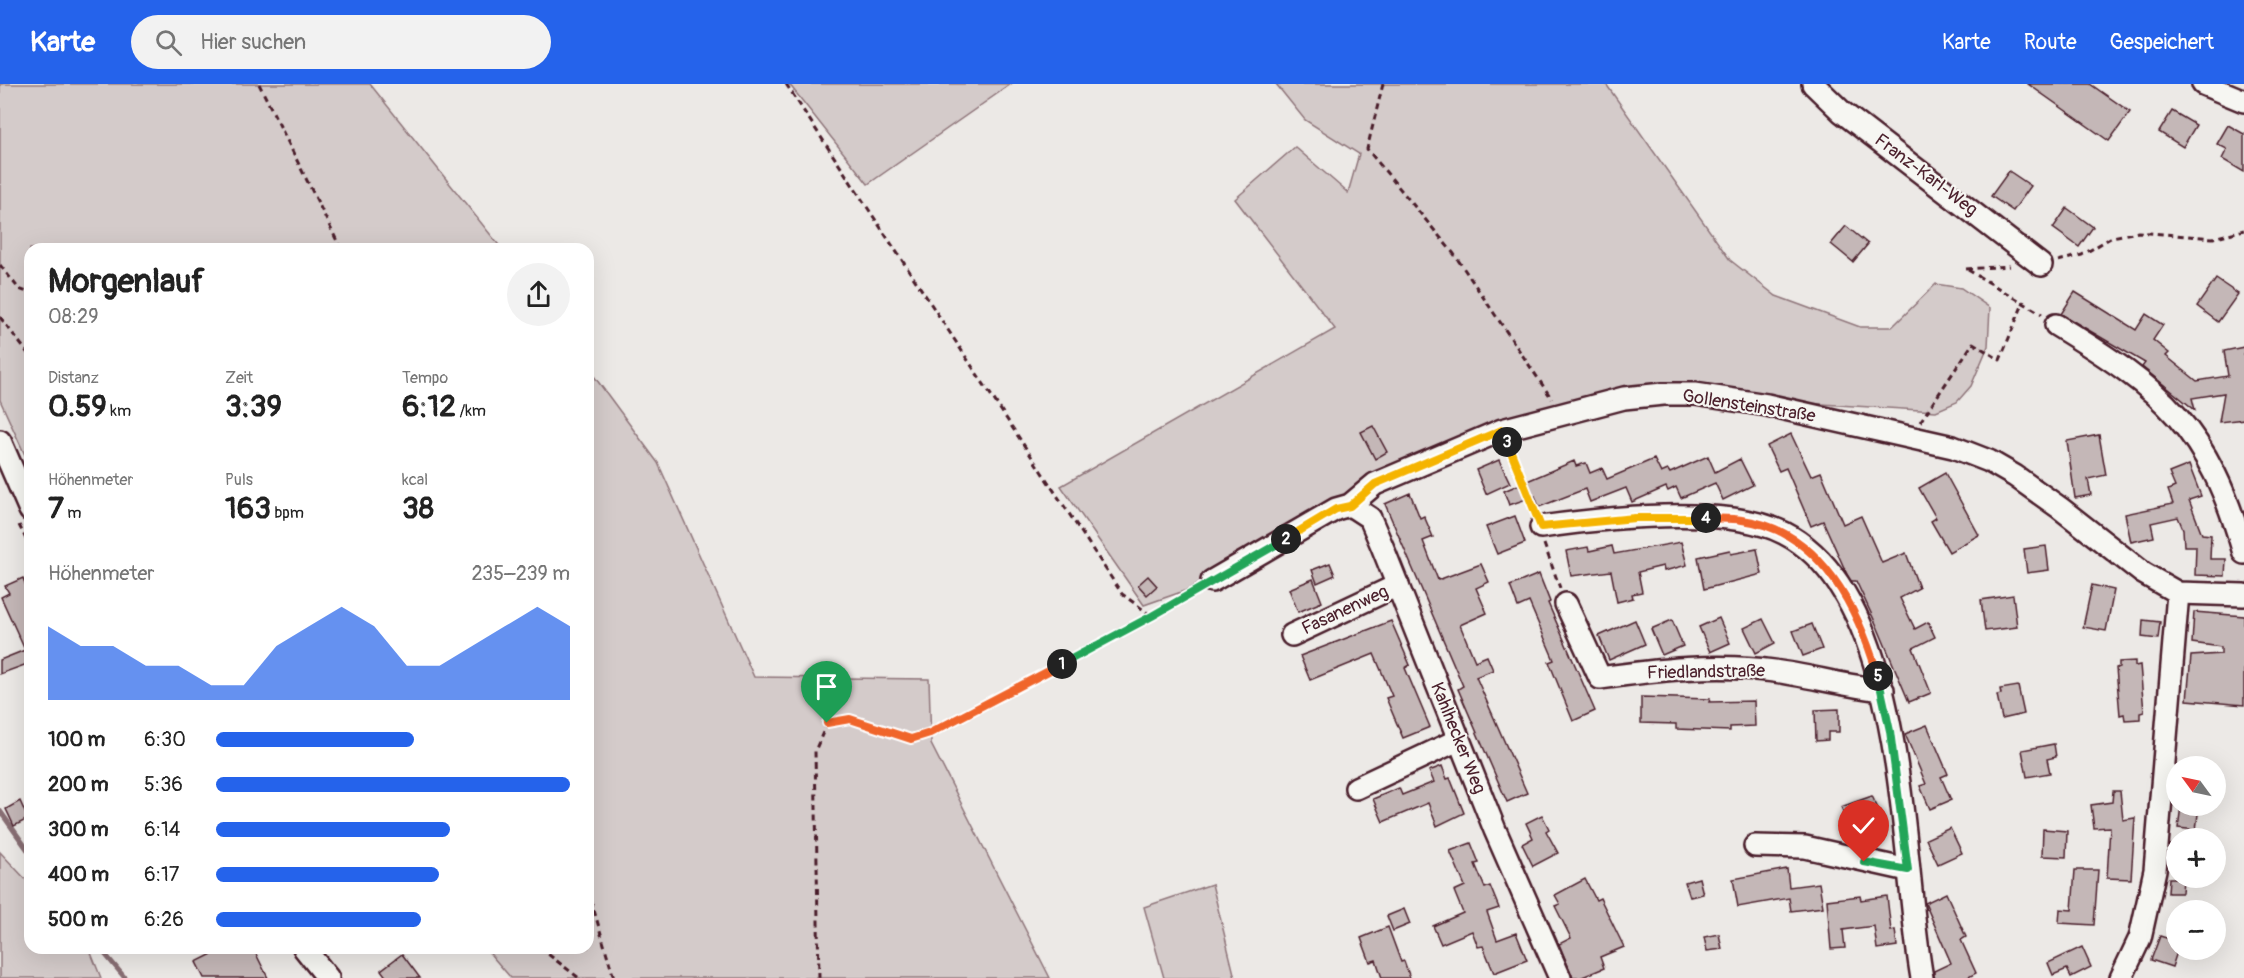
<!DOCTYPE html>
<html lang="de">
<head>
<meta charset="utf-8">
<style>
	:root { --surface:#fff; --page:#f2f2f2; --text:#222; --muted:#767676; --accent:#2563eb }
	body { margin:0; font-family:Pangolin,sans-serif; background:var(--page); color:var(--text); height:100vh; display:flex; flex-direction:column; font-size:22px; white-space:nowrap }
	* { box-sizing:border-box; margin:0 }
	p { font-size:20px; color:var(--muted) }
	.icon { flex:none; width:33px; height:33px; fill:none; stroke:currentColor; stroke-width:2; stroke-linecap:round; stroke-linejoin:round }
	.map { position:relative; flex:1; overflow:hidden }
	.details { position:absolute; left:24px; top:159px; width:570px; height:711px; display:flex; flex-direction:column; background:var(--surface); border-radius:18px; box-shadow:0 6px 24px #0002 }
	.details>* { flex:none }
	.needle { width:39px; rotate:303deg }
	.tools { position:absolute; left:2166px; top:672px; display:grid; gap:12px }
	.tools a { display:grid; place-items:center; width:60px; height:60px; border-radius:50%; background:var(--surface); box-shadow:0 6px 24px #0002; font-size:30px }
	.pin { position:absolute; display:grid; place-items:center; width:51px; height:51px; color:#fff; margin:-62px -26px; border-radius:50% 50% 50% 0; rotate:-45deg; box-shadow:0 0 6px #0007 }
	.pin .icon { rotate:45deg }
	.km { position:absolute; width:30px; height:30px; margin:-15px; border-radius:50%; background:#222; color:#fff; font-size:16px; line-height:30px; text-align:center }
	.round { display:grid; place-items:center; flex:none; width:63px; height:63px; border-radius:32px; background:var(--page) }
	.summary { display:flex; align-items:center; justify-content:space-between; height:102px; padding:0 24px }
	h1 { font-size:33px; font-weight:700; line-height:45px }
	.figures { display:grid; grid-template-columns:repeat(3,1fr); gap:9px; height:102px; padding:6px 24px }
	.figures div { display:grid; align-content:center }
	.figures b { font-size:30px; font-weight:700 }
	.figures small { font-size:16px; font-weight:400 }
	.figures p { font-size:16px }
	.chart { height:168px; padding:12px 24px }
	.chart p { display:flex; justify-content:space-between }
	.chart svg { width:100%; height:108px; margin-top:6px; fill:var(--accent); opacity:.7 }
	ul { padding:0 24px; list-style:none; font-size:20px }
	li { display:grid; grid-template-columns:96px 72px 1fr; align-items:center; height:45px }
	li i { height:15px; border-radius:8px; background:var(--accent) }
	header { display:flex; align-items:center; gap:36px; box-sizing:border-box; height:84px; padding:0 30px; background:var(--accent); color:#fff }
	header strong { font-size:28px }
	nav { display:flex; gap:33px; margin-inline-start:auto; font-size:21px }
	.search { width:420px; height:54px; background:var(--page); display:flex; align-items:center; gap:15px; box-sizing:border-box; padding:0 21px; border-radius:33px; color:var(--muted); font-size:22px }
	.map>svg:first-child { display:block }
	.green { fill:#d4cbca; stroke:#8f757a; stroke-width:1.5 }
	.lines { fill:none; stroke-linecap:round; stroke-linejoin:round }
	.stream { stroke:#886e73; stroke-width:5 }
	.building { fill:#c4b7b7; stroke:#4a1f2b; stroke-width:1.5 }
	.minor-casing { stroke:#4a1f2b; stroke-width:26 }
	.path { stroke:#4a1f2b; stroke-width:3; stroke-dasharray:6 4.5; stroke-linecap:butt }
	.minor { stroke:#f6f6f2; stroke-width:21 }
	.split-1-casing { stroke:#fff; stroke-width:12 }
	.split-2-casing { stroke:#fff; stroke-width:12 }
	.split-3-casing { stroke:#fff; stroke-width:12 }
	.split-4-casing { stroke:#fff; stroke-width:12 }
	.split-5-casing { stroke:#fff; stroke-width:12 }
	.split-6-casing { stroke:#fff; stroke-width:12 }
	.split-1 { stroke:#f0652b; stroke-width:8 }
	.split-2 { stroke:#22a559; stroke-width:8 }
	.split-3 { stroke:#f5b400; stroke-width:8 }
	.split-4 { stroke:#f5b400; stroke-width:8 }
	.split-5 { stroke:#f0652b; stroke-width:8 }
	.split-6 { stroke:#22a559; stroke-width:8 }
	.labels { text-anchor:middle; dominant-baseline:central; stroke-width:4.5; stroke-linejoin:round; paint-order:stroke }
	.street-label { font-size:18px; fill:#4a1f2b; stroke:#f6f6f2 }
</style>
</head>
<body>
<header>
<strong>Karte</strong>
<div class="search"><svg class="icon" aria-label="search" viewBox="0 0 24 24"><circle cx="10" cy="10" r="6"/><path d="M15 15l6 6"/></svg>Hier suchen</div>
<nav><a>Karte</a><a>Route</a><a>Gespeichert</a></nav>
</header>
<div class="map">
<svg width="2244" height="894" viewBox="0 0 2244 894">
	<rect width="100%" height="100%" fill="#ece9e6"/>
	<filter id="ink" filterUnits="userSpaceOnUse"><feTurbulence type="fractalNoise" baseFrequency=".0167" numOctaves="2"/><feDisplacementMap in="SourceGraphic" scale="12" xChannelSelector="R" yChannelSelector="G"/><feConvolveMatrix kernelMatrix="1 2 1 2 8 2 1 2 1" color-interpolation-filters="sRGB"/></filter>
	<g filter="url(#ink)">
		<g class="green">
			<path d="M 0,0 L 370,0 L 502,165 L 30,165 L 30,382 L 0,316 Z"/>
			<path d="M 789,0 L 1011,0 L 868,100 Z"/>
			<path d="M 1276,0 L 1606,0 L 1730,176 L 1776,212 L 1860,243 L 1892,243 L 1936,200 L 1961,204 L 1990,224 L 1988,262 L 1971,302 L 1957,318 L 1936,327 L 1805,319 L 1668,301 L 1373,396 L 1187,506 L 1144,521 L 1061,402 L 1335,245 L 1235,115 L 1295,63 L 1348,109 L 1359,70 L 1305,36 Z"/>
			<path d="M 588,284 L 658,379 L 754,593 L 929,595 L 931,660 L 1050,894 L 511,894 L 485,864 L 588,864 Z"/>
			<path d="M 0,768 L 30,800 L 30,864 L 89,864 L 101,894 L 0,894 Z"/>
			<path d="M 1212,800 L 1235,894 L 1164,894 L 1144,823 Z"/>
		</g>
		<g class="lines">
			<g class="stream">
				<path d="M 0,727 L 30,769"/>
				<path d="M 100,864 L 125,894"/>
			</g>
		</g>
		<g class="building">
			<path d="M 2028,0 L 2090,0 L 2130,28 L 2109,57 Z"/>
			<path d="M 2172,27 L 2196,41 L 2183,63 L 2159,48 Z"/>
			<path d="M 2228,41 L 2244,50 L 2244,88 L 2222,75 L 2227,65 L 2217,60 Z"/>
			<path d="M 2009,87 L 2031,102 L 2013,127 L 1991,112 Z"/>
			<path d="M 2067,124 L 2093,143 L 2079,163 L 2053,144 Z"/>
			<path d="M 1846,142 L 1868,160 L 1853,178 L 1831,160 Z"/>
			<path d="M 2216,195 L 2238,210 L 2218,238 L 2197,222 Z"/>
			<path d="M 2075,208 L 2136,246 L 2146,230 L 2163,241 L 2153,256 L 2169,269 L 2166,272 L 2197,297 L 2228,292 L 2224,267 L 2244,263 L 2244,335 L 2219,338 L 2224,309 L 2192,314 L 2195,326 L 2142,283 L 2145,279 L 2061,230 Z"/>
			<path d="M 1373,342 L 1387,368 L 1375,375 L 1361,348 Z"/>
			<path d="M 1791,350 L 1811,392 L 1821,388 L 1843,440 L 1861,432 L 1882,479 L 1906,469 L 1919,504 L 1900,514 L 1915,545 L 1928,538 L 1935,553 L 1913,564 L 1931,609 L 1909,618 L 1877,542 L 1856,497 L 1850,497 L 1823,437 L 1811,442 L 1786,384 L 1779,387 L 1767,362 Z"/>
			<path d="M 2099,351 L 2106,391 L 2088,395 L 2091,411 L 2075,414 L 2067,357 Z"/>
			<path d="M 1708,372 L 1715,388 L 1740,375 L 1753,401 L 1723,416 L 1715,399 L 1681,414 L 1676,403 L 1668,407 L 1666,403 L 1632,418 L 1626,404 L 1590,418 L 1585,405 L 1539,423 L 1535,412 L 1509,421 L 1504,407 L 1574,377 L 1576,382 L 1586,379 L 1590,389 L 1602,384 L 1607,395 L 1654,375 L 1661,389 L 1668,386 L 1670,389 Z"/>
			<path d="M 1499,376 L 1510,399 L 1486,410 L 1476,386 Z"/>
			<path d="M 2189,381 L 2201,412 L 2189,416 L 2202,450 L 2211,451 L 2210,475 L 2226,475 L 2225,492 L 2195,491 L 2196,462 L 2184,462 L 2183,445 L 2178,433 L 2151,439 L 2154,453 L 2131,458 L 2125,430 L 2173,420 L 2168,406 L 2175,403 L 2169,389 Z"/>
			<path d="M 1945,389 L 1979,451 L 1949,468 L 1931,437 L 1936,434 L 1919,404 Z"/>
			<path d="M 1410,409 L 1420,434 L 1424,432 L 1433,453 L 1423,457 L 1438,496 L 1481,480 L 1489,498 L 1476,504 L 1487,529 L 1460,541 L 1475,577 L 1487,572 L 1493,586 L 1476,593 L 1527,709 L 1507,718 L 1458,605 L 1463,602 L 1385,420 Z"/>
			<path d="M 1515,432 L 1525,459 L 1497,470 L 1486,443 Z"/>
			<path d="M 1681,458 L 1687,481 L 1664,487 L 1663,482 L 1638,488 L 1642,508 L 1632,510 L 1633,514 L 1617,518 L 1611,487 L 1571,492 L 1566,467 L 1588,463 L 1589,467 L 1612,462 L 1614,470 Z"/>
			<path d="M 2046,462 L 2049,486 L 2027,489 L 2024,465 Z"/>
			<path d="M 1757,465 L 1762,490 L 1704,505 L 1698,473 L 1730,466 L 1731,470 Z"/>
			<path d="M 1330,479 L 1335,491 L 1317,499 L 1312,486 Z"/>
			<path d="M 1539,490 L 1550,518 L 1548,519 L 1595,627 L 1573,637 L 1549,578 L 1554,576 L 1529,518 L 1518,523 L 1510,502 Z"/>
			<path d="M 1148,492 L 1157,502 L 1147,511 L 1138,501 Z"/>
			<path d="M 23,494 L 26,502 L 30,500 L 30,579 L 0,590 L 0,576 L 25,566 L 1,513 L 9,509 L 5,502 Z"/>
			<path d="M 1313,495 L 1322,518 L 1298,528 L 1289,505 Z"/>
			<path d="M 2092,501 L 2114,506 L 2106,547 L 2083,543 Z"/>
			<path d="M 2013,511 L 2017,543 L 1985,547 L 1981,516 Z"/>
			<path d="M 2194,528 L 2244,532 L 2244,621 L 2187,616 L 2191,572 L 2221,570 L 2221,563 L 2192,559 Z"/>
			<path d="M 1719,534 L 1730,559 L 1710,568 L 1699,543 Z"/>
			<path d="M 1763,535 L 1775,559 L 1756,569 L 1744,544 Z"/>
			<path d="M 1635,536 L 1645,560 L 1609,576 L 1599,552 Z"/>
			<path d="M 1672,536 L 1683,562 L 1662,571 L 1651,545 Z"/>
			<path d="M 2143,536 L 2160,538 L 2158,555 L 2142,553 Z"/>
			<path d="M 1391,537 L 1410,581 L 1405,584 L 1430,643 L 1403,654 L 1386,614 L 1392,612 L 1374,570 L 1310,596 L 1300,572 Z"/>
			<path d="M 1812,540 L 1822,565 L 1803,572 L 1793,547 Z"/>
			<path d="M 2135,577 L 2135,582 L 2140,581 L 2144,628 L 2140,629 L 2140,635 L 2125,636 L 2124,630 L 2120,631 L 2116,584 L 2119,583 L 2119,578 Z"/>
			<path d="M 2018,602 L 2024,630 L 2002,635 L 1997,611 L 2001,610 L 2000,605 Z"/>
			<path d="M 1641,613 L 1710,615 L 1709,618 L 1754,617 L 1755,642 L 1730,643 L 1730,647 L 1676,645 L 1676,640 L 1641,639 Z"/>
			<path d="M 1839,625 L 1839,648 L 1828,648 L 1828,656 L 1816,657 L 1815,626 Z"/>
			<path d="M 1927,641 L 1948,690 L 1941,693 L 1951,716 L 1930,725 L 1920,702 L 1926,700 L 1905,650 Z"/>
			<path d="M 2054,660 L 2056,673 L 2047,675 L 2050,689 L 2027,693 L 2022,666 Z"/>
			<path d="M 1442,682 L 1447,695 L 1450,694 L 1464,729 L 1437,742 L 1428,719 L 1383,738 L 1373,715 L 1399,704 L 1402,711 L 1434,698 L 1429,687 Z"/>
			<path d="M 2113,707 L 2120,707 L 2123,736 L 2135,734 L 2131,795 L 2107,794 L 2110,743 L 2094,744 L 2091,721 L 2112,718 Z"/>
			<path d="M 1872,712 L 1880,729 L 1874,732 L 1879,745 L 1856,755 L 1841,723 Z"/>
			<path d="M 20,717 L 28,735 L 14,742 L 6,725 Z"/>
			<path d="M 2181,722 L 2199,722 L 2196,746 L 2178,744 Z"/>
			<path d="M 1542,731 L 1549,745 L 1546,747 L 1558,769 L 1533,782 L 1522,760 L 1533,754 L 1526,739 Z"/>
			<path d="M 1950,744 L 1962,769 L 1938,780 L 1926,755 Z"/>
			<path d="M 2043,745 L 2067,747 L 2066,773 L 2042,772 Z"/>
			<path d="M 1471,759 L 1479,779 L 1475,780 L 1485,804 L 1490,802 L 1499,824 L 1487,828 L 1497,856 L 1516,849 L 1527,876 L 1494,889 L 1483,862 L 1478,863 L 1472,847 L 1441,860 L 1433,842 L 1463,829 L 1454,807 L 1465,802 L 1450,767 Z"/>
			<path d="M 1787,785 L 1789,803 L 1819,799 L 1823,823 L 1791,827 L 1789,814 L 1738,823 L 1733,795 Z"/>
			<path d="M 2075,786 L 2098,786 L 2094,841 L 2059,839 L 2060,825 L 2072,826 Z"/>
			<path d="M 1699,794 L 1703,810 L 1690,813 L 1685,798 Z"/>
			<path d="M 2169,794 L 2183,794 L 2182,809 L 2168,809 Z"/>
			<path d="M 1585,795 L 1596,816 L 1600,814 L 1624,863 L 1600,873 L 1604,884 L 1580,894 L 1573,894 L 1559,860 L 1571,854 L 1555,822 L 1560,820 L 1555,811 Z"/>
			<path d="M 1946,809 L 1966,853 L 1961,856 L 1976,889 L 1967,894 L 1934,894 L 1934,887 L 1951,879 L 1925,819 Z"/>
			<path d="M 1860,812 L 1861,816 L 1887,812 L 1891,847 L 1895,846 L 1897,862 L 1877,865 L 1874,842 L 1843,846 L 1845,864 L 1831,865 L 1827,816 Z"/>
			<path d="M 1404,825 L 1410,840 L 1393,847 L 1387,832 Z"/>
			<path d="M 1388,843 L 1401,878 L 1404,877 L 1410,894 L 1382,894 L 1376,876 L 1370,878 L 1361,854 Z"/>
			<path d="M 1719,850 L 1722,865 L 1707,867 L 1704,853 Z"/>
			<path d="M 2160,852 L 2176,857 L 2176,871 L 2172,883 L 2151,876 Z"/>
			<path d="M 2082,863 L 2091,883 L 2071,893 L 2067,885 L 2053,891 L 2048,879 Z"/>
			<path d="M 224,864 L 253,864 L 268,894 L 204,894 L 196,878 Z"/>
			<path d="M 402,870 L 420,894 L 387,894 L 381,886 Z"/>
		</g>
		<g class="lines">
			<defs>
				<g id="minor">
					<path d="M 1813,0 L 1842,28 L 2041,181"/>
					<path d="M 2203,0 L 2244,17"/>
					<path d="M 2056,241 C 2163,306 2208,343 2244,469"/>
					<path d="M 0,357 L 30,426"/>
					<path d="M 1350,421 L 1370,434 L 1382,462 L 1495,746 L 1560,894"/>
					<path d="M 1541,443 C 1605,434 1726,420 1784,449 C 1908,512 1900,773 1922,894"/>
					<path d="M 1212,497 L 1336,425 L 1350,421 L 1375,400 L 1502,346 L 1624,314 L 1663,310 L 1695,310 L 1767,321 L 1953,363 L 1989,377 L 2015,392 L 2060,424 L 2143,489 L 2178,509 L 2244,511"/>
					<path d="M 1566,520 L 1600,594 C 1656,586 1717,579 1774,587 C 1810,592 1846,602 1883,606"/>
					<path d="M 1292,551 L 1398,501"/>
					<path d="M 1356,704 L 1458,656"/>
					<path d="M 1755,762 L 1805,763 L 1908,786"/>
					<path d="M 304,864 L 328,894"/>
					<path d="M 2121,894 L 2140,854 L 2155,786 L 2178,509"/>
				</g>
			</defs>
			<use href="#minor" class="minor-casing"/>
			<g class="path">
				<path d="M 259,0 L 341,165"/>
				<path d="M 786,0 L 1122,510 L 1152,532"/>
				<path d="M 1383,0 L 1367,65 L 1454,170 L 1552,315"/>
				<path d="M 2058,177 L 2082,171 L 2112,153 L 2138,148 L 2213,154 L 2244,146"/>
				<path d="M 0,181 L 19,205 L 30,209"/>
				<path d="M 1966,185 L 2010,182"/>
				<path d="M 1968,186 L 2042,230"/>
				<path d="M 0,233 L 30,272"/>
				<path d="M 1920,338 L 1973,259 L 2000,276 L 2024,217"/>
				<path d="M 1508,362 L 1535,428"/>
				<path d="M 19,441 L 30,463"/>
				<path d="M 1544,460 L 1560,504"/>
				<path d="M 588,806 L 614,894"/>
				<path d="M 540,864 L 579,894"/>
				<path d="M 819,894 L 815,667 L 827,639 L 850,635 L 911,655 L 930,649 L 1198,506"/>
			</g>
			<use href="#minor" class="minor"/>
		</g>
	</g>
	<g class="lines" filter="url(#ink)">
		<defs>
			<path id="split-1" d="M 827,639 L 850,635 L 911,655 L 930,649 L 1062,580"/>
			<path id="split-2" d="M 1062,580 L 1152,532 L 1286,455"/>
			<path id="split-3" d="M 1286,455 L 1336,425 L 1350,422 L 1375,400 L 1502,346 L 1507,358"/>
			<path id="split-4" d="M 1507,358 L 1541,443 L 1635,434 L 1706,434"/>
			<path id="split-5" d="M 1706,434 C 1718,435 1730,434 1742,436 C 1821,446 1858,524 1878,592"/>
			<path id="split-6" d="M 1864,778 L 1908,786 L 1890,647 L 1878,592"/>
		</defs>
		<use href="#split-1" class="split-1-casing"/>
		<use href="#split-2" class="split-2-casing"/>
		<use href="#split-3" class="split-3-casing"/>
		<use href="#split-4" class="split-4-casing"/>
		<use href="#split-5" class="split-5-casing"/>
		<use href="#split-6" class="split-6-casing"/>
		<use href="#split-1" class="split-1"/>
		<use href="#split-2" class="split-2"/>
		<use href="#split-3" class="split-3"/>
		<use href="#split-4" class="split-4"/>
		<use href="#split-5" class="split-5"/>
		<use href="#split-6" class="split-6"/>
	</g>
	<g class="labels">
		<g class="street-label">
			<text transform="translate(1926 91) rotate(37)">Franz-Karl-Weg</text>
			<text transform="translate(1749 322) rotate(9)">Gollensteinstraße</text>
			<text transform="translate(1345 526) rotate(-25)">Fasanenweg</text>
			<text transform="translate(1706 588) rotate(-1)">Friedlandstraße</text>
			<text transform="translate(1458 654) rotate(68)">Kahlhecker Weg</text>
		</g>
	</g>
</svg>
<div class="tools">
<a><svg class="needle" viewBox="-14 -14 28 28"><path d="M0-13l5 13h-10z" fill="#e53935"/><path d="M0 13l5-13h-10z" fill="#767676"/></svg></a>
<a>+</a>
<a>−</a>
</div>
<div class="pin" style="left:827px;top:639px;background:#1e9e55"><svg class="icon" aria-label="arrive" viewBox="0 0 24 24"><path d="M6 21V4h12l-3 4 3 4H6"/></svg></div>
<div class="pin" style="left:1864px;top:778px;background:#d93025"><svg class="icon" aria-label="check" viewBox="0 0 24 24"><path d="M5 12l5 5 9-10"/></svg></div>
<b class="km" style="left:1062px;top:580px">1</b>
<b class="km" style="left:1286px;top:455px">2</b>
<b class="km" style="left:1507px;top:358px">3</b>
<b class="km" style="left:1706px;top:434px">4</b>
<b class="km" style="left:1878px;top:592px">5</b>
<section class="details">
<div class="summary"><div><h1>Morgenlauf</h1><p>08:29</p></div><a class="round"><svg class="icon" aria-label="share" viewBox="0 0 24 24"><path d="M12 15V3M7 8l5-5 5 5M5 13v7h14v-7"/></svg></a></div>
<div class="figures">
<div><p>Distanz</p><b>0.59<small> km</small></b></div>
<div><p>Zeit</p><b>3:39</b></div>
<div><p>Tempo</p><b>6:12<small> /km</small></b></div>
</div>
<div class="figures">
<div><p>Höhenmeter</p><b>7<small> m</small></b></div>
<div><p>Puls</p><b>163<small> bpm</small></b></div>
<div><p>kcal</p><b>38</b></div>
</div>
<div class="chart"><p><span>Höhenmeter</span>235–239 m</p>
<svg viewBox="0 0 160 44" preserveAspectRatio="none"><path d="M0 44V14L10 22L20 22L30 30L40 30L50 38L60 38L70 22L80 14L90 6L100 14L110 30L120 30L130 22L140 14L150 6L160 14V44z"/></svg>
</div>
<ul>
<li><b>100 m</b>6:30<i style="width:56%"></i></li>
<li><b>200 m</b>5:36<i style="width:100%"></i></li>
<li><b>300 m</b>6:14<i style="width:66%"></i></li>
<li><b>400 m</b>6:17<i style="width:63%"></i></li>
<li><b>500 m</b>6:26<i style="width:58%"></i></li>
</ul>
</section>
</div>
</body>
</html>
